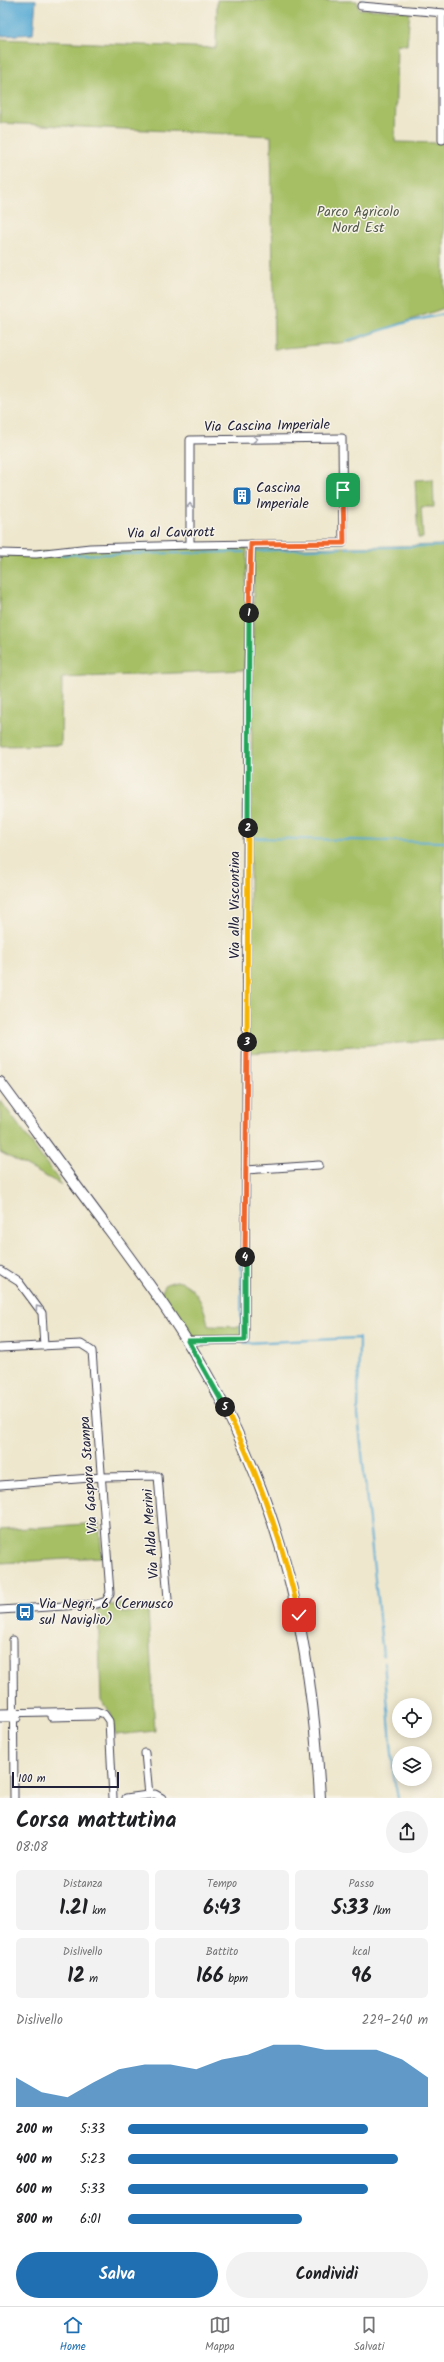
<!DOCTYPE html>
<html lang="it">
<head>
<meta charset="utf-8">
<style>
	:root { --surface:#fff; --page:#f2f2f2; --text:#202124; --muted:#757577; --line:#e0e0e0; --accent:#1f6fb2 }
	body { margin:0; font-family:Kalam,sans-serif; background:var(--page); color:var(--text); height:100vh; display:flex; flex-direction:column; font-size:15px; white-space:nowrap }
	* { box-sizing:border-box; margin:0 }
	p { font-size:13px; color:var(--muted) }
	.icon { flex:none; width:22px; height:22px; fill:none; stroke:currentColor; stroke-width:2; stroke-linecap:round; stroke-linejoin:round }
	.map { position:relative; height:1798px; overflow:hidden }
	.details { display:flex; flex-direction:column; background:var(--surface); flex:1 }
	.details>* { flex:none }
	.buttons { position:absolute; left:392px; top:1698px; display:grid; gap:8px }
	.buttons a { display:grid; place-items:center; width:40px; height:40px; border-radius:50%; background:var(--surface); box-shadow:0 2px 10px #0003; font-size:20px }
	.scale { position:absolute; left:12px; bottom:10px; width:107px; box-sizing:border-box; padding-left:4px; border:2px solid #22223b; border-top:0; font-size:11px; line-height:14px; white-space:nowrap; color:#22223b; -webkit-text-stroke:3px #f7f3e8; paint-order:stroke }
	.pin { position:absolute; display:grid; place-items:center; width:34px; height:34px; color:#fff; margin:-17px; border-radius:8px; box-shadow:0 2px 6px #0006 }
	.km { position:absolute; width:20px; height:20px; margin:-10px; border-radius:50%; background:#222; color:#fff; font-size:11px; line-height:20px; text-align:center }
	.round { display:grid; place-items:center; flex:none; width:42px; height:42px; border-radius:21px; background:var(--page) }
	.head { display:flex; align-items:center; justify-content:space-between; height:68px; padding:0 16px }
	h1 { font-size:22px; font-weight:700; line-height:30px }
	.metrics { display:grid; grid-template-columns:repeat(3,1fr); gap:6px; height:68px; padding:4px 16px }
	.metrics div { display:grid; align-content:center; border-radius:6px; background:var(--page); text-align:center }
	.metrics b { font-size:20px; font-weight:700 }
	.metrics small { font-size:11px; font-weight:400 }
	.metrics p { font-size:11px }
	.chart { height:112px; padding:8px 16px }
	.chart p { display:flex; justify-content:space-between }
	.chart svg { width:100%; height:72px; margin-top:4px; fill:var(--accent); opacity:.7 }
	.action { display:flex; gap:8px; margin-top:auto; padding:8px 16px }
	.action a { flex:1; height:46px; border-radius:24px; background:var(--accent); color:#fff; font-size:16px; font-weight:700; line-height:46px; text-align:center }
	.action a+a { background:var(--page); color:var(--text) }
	ul { padding:0 16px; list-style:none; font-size:13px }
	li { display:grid; grid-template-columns:64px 48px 1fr; align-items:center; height:30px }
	li i { height:10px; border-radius:5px; background:var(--accent) }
	.dock { display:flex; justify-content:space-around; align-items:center; height:56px; border-top:1px solid var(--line); background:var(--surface); font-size:11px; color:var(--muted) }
	.dock a { display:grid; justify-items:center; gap:2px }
	.dock .active { color:var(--accent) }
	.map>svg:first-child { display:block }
	.green { fill:#a6bf65; stroke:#647050 }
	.water { fill:#5aacd5; stroke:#3e6788 }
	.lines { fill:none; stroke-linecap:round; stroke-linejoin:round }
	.stream { stroke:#5aacd5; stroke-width:2 }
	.street-casing { stroke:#414051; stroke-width:9 }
	.secondary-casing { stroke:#414051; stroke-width:12 }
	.street { stroke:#fff; stroke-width:7 }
	.secondary { stroke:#fff; stroke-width:10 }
	.oneway { stroke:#9c9ca7 }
	.split-1-casing { stroke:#fff; stroke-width:8 }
	.split-2-casing { stroke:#fff; stroke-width:8 }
	.split-3-casing { stroke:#fff; stroke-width:8 }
	.split-4-casing { stroke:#fff; stroke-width:8 }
	.split-5-casing { stroke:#fff; stroke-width:8 }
	.split-6-casing { stroke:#fff; stroke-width:8 }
	.split-1 { stroke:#f0652b; stroke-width:5 }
	.split-2 { stroke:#22a559; stroke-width:5 }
	.split-3 { stroke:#f5b400; stroke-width:5 }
	.split-4 { stroke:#f0652b; stroke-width:5 }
	.split-5 { stroke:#22a559; stroke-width:5 }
	.split-6 { stroke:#f5b400; stroke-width:5 }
	.labels { text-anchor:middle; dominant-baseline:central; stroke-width:3; stroke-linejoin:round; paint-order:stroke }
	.park-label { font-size:14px; fill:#50594a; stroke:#f7f3e8 }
	.street-label { font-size:14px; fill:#22223b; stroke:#f7f3e8 }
	.poi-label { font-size:14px; fill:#22223b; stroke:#f7f3e8; text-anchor:start }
</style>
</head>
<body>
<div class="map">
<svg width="444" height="1798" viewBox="0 0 444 1798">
	<rect width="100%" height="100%" fill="#f7f3e8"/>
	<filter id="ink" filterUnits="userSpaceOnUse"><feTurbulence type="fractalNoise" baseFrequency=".025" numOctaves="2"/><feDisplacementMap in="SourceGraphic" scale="8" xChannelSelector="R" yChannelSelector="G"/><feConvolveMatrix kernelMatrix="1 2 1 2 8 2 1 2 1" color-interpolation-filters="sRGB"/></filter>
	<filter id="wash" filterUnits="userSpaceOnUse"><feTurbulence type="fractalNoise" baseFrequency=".012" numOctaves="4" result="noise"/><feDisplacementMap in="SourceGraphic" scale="16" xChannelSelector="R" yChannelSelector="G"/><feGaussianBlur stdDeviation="0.9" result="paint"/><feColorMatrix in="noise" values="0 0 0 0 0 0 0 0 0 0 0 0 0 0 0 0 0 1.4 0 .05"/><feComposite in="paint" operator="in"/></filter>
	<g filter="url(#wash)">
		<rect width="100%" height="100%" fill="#eee7cd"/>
		<g class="green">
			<path d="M 217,0 L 357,1 L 359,9 L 410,11 L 407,45 L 397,44 L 395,142 L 444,143 L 444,308 L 349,342 L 274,349 L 271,136 L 0,123 L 0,39 L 216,48 Z"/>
			<path d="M 433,479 L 434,507 L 421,507 L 423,538 L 418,538 L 415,480 Z"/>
			<path d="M 444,545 L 444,1040 L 248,1053 L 254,549 Z"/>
			<path d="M 120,548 L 247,548 L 244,670 L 62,678 L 61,745 L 0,746 L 0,554 Z"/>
			<path d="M 0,1100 L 62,1185 L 0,1152 Z"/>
			<path d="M 176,1281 C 196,1283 206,1310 208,1326 L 243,1327 L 243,1339 L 193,1338 L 190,1336 L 161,1293 L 166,1284 Z"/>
			<path d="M 99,1523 L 102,1557 L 0,1563 L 0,1530 Z"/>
			<path d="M 121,1604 L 122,1613 L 148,1611 L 155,1731 L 115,1735 L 111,1713 L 101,1701 L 98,1606 Z"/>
		</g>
		<path class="water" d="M 0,0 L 36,0 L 33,34 L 0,36 Z"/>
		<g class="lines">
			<g class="stream">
				<path d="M 364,3 L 364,0"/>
				<path d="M 346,341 L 408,322 L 444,314"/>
				<path d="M 346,548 L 444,546"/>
				<path d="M 256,551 L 341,548"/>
				<path d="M 53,555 L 244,552"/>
				<path d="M 252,838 L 444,842"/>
				<path d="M 241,1333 L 242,1196"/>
				<path d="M 244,1343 L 359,1338 L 358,1415 L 383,1656"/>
				<path d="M 384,1662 L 394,1778 L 398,1798"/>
			</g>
		</g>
	</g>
	<g filter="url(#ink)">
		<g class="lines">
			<defs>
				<g id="street">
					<path d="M 361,6 L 444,13"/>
					<path d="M 442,13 L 442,140"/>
					<path d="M 0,553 L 36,554 L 90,548 L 190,545 L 343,543 L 342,438 L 190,440 L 190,545"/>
					<path d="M 246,1170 L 319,1165"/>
					<path d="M 0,1270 L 19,1282 L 42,1313 L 44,1346"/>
					<path d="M 188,1341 L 245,1340 L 248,673 L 251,544"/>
					<path d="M 0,1348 L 81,1344 L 92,1351 L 110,1593 L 106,1601 L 97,1604 L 0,1610"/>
					<path d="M 0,1485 L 103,1477 L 158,1476 L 168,1599"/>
					<path d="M 13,1640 L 14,1798"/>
					<path d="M 0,1713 L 96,1711 L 104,1714 L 109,1721 L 113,1798"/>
					<path d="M 51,1717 L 95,1716"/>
					<path d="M 0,1718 L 17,1718"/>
					<path d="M 145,1753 L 149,1795"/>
					<path d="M 126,1798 L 155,1794 L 162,1798"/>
				</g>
				<path id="secondary" d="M 0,1082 C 37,1132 73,1182 110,1231 C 147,1281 183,1330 213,1385 C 286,1518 312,1648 320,1798"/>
			</defs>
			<use href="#street" class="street-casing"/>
			<use href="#secondary" class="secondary-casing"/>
			<use href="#street" class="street"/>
			<use href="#secondary" class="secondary"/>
		</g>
		<defs><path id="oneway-chevron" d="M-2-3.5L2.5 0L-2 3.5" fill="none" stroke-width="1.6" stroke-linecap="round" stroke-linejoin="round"/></defs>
		<g class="oneway">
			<use href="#oneway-chevron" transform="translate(255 439) rotate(-1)"/>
			<use href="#oneway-chevron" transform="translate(190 506) rotate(-90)"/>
			<use href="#oneway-chevron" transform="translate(38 1308) rotate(-125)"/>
		</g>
	</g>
	<g class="lines" filter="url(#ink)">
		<defs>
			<path id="split-1" d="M 249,613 L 251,544 L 344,543 L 343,490"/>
			<path id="split-2" d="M 248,828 L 249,613"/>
			<path id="split-3" d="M 247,1042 L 248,828"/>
			<path id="split-4" d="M 245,1257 L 247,1042"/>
			<path id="split-5" d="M 225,1407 L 188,1341 L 245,1340 L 245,1257"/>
			<path id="split-6" d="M 225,1407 C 258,1473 283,1543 299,1615"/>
		</defs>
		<use href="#split-1" class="split-1-casing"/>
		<use href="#split-2" class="split-2-casing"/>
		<use href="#split-3" class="split-3-casing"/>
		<use href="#split-4" class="split-4-casing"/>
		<use href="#split-5" class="split-5-casing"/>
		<use href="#split-6" class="split-6-casing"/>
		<use href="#split-1" class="split-1"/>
		<use href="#split-2" class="split-2"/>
		<use href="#split-3" class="split-3"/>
		<use href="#split-4" class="split-4"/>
		<use href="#split-5" class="split-5"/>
		<use href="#split-6" class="split-6"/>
	</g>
	<defs>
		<symbol id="building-square" viewBox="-11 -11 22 22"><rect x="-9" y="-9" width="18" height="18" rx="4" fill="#1f6fb2" stroke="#f7f3e8"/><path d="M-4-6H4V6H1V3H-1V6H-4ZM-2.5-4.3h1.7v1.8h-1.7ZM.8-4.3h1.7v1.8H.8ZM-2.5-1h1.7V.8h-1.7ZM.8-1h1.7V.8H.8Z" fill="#fff"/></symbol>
		<symbol id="bus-square" viewBox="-11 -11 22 22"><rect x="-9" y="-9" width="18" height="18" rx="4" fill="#1f6fb2" stroke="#f7f3e8"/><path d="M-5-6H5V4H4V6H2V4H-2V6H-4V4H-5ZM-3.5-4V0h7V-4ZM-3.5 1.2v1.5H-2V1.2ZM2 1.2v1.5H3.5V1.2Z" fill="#fff"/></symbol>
	</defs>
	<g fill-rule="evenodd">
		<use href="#building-square" x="231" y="485" width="22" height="22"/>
		<use href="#bus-square" x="14" y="1601" width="22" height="22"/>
	</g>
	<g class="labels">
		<g class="park-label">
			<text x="358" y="212">Parco Agricolo<tspan x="358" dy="16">Nord Est</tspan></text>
		</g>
		<g class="street-label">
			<text transform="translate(267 426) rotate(-1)">Via Cascina Imperiale</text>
			<text transform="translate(171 533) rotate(-1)">Via al Cavarott</text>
			<text transform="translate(235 905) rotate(-90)">Via alla Viscontina</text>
			<text transform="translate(89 1475) rotate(-94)">Via Gaspara Stampa</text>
			<text transform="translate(151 1534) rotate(-94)">Via Alda Merini</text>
		</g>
		<g class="poi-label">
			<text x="256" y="488">Cascina<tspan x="256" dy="16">Imperiale</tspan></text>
			<text x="39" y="1604">Via Negri, 6 (Cernusco<tspan x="39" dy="16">sul Naviglio)</tspan></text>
		</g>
	</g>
</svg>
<div class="buttons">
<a><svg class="icon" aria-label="locate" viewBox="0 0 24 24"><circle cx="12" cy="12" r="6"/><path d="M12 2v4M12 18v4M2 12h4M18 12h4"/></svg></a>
<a><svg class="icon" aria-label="layers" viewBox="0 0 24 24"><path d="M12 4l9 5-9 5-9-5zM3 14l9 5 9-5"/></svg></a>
</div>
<div class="scale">100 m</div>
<div class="pin" style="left:343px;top:490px;background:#1e9e55"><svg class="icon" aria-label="arrive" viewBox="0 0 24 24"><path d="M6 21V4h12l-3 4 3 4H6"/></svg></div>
<div class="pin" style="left:299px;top:1615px;background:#d93025"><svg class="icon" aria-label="check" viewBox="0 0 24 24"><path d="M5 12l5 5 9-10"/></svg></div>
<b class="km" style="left:249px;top:613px">1</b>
<b class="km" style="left:248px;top:828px">2</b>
<b class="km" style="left:247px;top:1042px">3</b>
<b class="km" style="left:245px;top:1257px">4</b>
<b class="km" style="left:225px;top:1407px">5</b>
</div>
<section class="details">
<div class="head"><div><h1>Corsa mattutina</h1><p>08:08</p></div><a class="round"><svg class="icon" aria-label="share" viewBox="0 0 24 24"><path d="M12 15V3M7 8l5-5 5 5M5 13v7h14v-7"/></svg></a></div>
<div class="metrics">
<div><p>Distanza</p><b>1.21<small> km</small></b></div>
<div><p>Tempo</p><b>6:43</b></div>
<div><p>Passo</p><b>5:33<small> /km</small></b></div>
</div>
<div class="metrics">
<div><p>Dislivello</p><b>12<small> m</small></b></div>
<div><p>Battito</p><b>166<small> bpm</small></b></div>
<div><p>kcal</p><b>96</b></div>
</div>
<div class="chart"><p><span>Dislivello</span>229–240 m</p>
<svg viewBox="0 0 160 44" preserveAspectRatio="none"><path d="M0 44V26L10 35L20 38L30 29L40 21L50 18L60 18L70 21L80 15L90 12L100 6L110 6L120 9L130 9L140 9L150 15L160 26V44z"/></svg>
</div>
<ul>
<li><b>200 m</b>5:33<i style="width:80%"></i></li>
<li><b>400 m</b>5:23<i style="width:90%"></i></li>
<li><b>600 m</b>5:33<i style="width:80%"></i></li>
<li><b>800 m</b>6:01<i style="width:58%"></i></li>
</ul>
<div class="action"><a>Salva</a><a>Condividi</a></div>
</section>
<nav class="dock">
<a class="active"><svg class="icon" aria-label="home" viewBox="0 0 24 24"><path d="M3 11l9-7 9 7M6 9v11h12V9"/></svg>Home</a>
<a><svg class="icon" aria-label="map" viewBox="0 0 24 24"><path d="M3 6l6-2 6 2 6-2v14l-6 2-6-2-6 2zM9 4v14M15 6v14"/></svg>Mappa</a>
<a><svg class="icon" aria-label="saved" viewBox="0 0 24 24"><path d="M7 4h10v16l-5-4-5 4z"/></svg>Salvati</a>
</nav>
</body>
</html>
